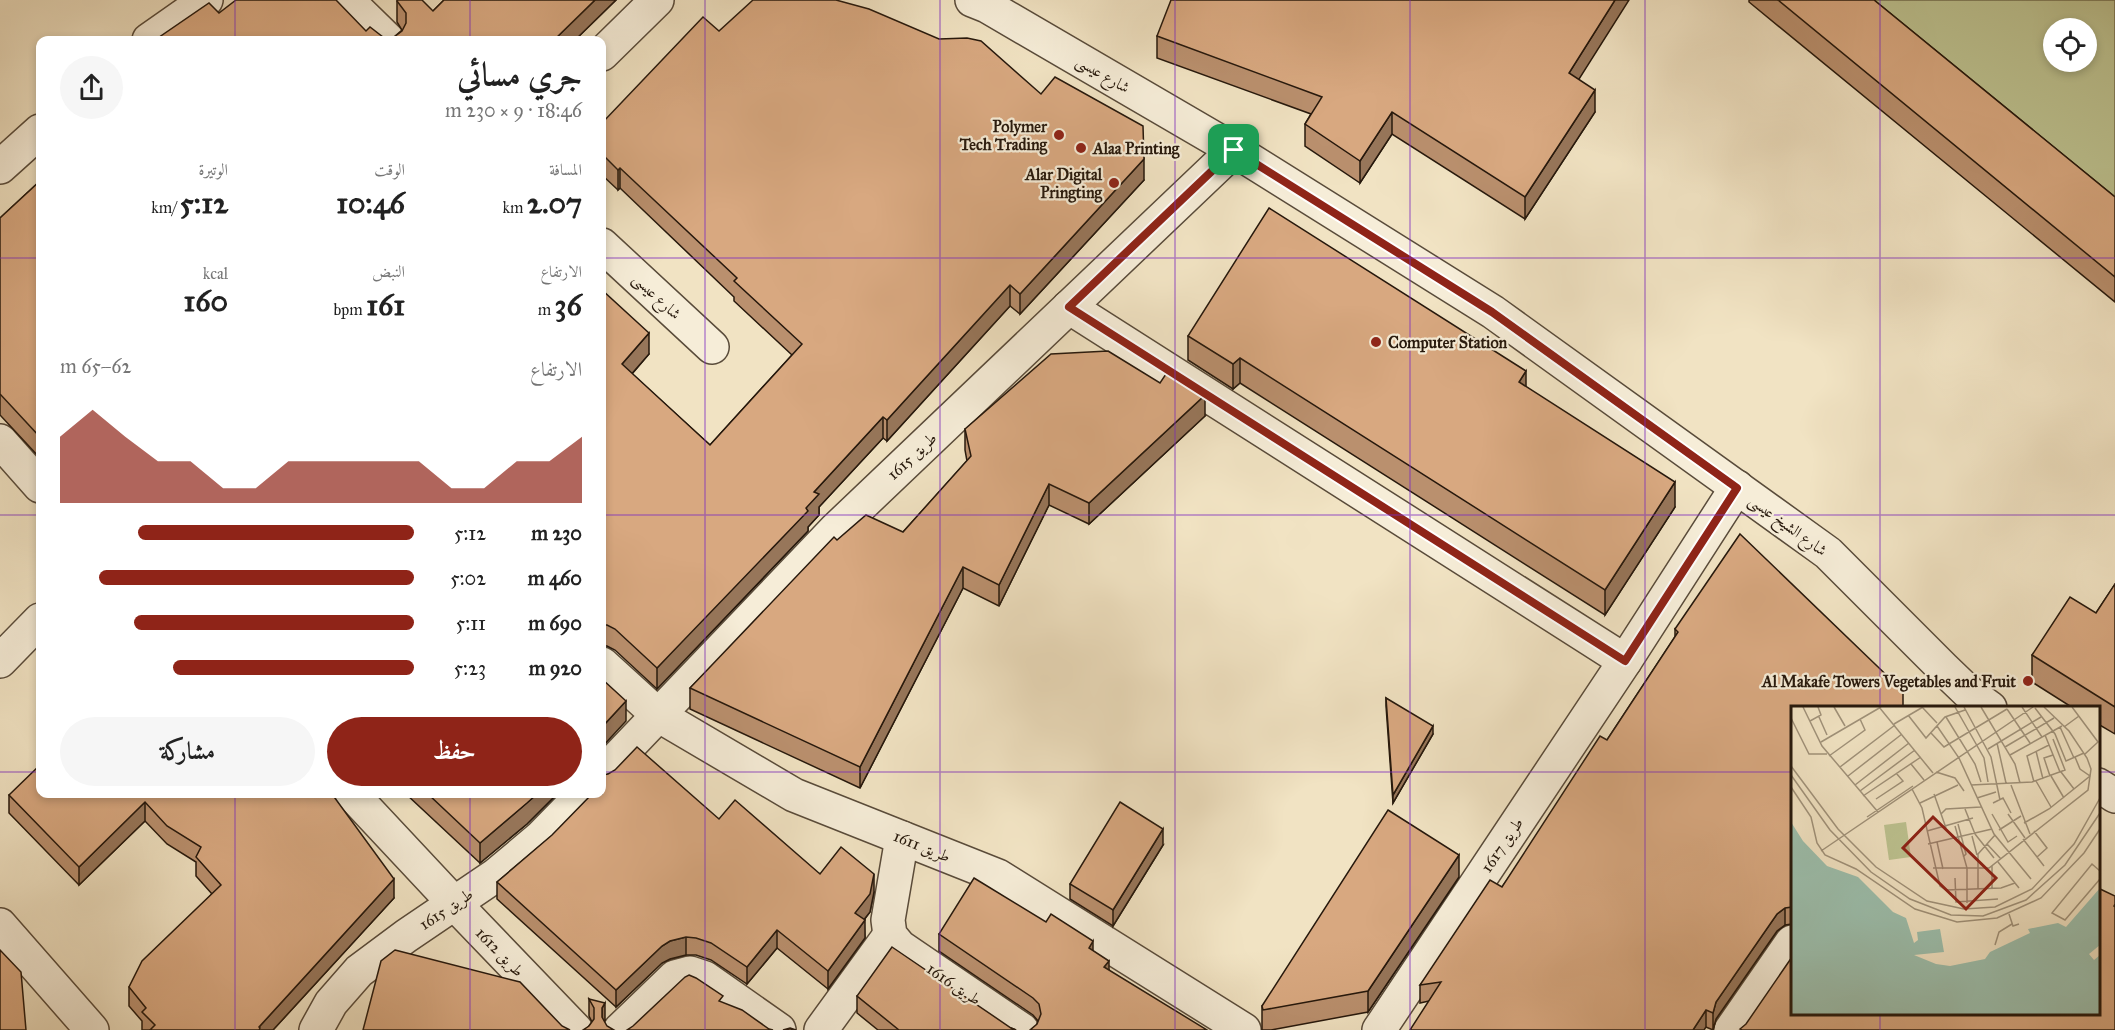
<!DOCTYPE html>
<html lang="ar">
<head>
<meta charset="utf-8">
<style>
	:root { --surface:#fff; --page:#f6f6f6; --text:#222; --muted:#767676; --accent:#8f2418 }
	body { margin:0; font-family:"IM FELL Great Primer",Amiri,serif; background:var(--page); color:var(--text); direction:rtl; height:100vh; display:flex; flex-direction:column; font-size:22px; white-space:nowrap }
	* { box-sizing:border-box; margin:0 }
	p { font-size:20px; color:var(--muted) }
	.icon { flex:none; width:33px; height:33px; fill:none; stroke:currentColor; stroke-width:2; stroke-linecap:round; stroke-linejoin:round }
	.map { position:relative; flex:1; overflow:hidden; direction:ltr }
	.side { position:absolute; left:36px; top:36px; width:570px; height:762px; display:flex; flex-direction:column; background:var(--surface); border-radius:12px; box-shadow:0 3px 9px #0003; direction:rtl }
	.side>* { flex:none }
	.buttons { position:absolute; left:2043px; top:18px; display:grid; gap:12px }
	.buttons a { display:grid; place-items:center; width:54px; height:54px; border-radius:50%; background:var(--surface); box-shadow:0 3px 9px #0003; font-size:30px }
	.pin { position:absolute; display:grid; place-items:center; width:51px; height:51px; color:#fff; margin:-26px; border-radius:12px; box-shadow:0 3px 9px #0006 }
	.round { display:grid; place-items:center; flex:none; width:63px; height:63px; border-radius:32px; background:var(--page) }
	.head { display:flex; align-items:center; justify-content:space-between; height:102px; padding:0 24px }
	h1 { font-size:33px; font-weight:700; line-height:45px }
	.figures { display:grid; grid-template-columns:repeat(3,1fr); gap:9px; height:102px; padding:6px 24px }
	.figures div { display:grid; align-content:center }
	.figures b { font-size:30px; font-weight:700 }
	.figures small { font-size:16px; font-weight:400 }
	.figures p { font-size:16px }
	.chart { height:168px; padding:12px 24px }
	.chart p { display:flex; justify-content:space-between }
	.chart svg { width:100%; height:108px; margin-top:6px; fill:var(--accent); opacity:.7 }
	.cta { display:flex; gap:12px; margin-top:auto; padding:12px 24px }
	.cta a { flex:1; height:69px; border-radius:36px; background:var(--accent); color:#fff; font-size:24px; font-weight:700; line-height:69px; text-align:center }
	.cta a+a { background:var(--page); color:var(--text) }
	ul { padding:0 24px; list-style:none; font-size:20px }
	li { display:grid; grid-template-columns:96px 72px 1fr; align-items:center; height:45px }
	li i { height:15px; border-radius:8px; background:var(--accent) }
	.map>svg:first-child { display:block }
	.green { fill:#bdc391; stroke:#726e4e; stroke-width:1.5; fill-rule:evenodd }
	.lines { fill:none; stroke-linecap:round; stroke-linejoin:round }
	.minor-casing { stroke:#594b3a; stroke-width:36 }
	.minor { stroke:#f6edd8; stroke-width:33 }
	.wall { fill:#ba906e; stroke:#26180c; stroke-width:1.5 }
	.shaded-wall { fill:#97765a; stroke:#26180c; stroke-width:1.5 }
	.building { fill:#d8a880; stroke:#26180c; stroke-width:1.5 }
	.route-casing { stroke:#fff; stroke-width:12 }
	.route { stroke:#8f2418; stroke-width:8 }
	.grid { fill:none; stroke:#7b2cbf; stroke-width:1.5; stroke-opacity:0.55 }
	.poi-dot { fill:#8f2418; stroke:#f6edd8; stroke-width:2 }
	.labels { text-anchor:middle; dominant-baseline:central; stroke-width:4.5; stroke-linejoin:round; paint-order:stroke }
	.street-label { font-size:16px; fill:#26180c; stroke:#f6edd8 }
	.poi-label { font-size:16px; font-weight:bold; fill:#26180c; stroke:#f6edd8; text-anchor:end }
	.inset-road { fill:none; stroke:#a0927a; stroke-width:1.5 }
	.view { fill:#8f2418; fill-opacity:0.15; stroke:#8f2418; stroke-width:3 }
	.inset-edge { fill:none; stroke:#26180c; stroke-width:3 }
</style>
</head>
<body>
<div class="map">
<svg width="2115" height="1030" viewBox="0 0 2115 1030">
	<rect width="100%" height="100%" fill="#f1e3c3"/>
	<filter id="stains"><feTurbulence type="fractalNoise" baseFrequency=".00333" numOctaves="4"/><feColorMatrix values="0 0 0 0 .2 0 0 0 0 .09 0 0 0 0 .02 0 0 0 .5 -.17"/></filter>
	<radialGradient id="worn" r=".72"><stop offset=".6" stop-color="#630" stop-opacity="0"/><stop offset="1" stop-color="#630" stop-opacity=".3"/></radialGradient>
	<path class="green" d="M 1853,0 L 2115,0 L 2115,211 ZM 2054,28 L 2086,28 L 2086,62 L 2054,62 Z"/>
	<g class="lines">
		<defs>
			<g id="minor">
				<path d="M 347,0 L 388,40"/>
				<path d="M 972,0 L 987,6 L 1234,150 L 1493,312 L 1828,553 L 1943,668 L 1968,692 L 1990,708"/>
				<path d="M 149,40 L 206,0"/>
				<path d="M 602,54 L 657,0"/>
				<path d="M 0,167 L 40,131"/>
				<path d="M 602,245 L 712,347"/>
				<path d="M 1069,307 L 1625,661"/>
				<path d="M 0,441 L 40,486"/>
				<path d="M 0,661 L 40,620"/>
				<path d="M 602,664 L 658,715 L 794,795 L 998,876 L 1244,1030"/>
				<path d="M 602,774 L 836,529 L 1234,150"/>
				<path d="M 2098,785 L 2115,796"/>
				<path d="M 352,794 L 454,903 L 576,1030"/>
				<path d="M 902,838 L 888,920 L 890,935 L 900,947 L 1022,1030"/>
				<path d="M 0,925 L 92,1030"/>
				<path d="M 316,1030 L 331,1003 L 359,971 L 406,936 L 496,875 L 540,838 L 583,794"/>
				<path d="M 620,1030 L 675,977 L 690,973 L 705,978 L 779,1030"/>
				<path d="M 821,1030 L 890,935"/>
				<path d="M 1379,1030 L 1625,661 L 1737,487"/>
				<path d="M 1731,1030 L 1792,942"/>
			</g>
		</defs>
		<use href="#minor" class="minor-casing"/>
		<use href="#minor" class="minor"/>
	</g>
	<g class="wall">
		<path d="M 444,0 L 616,0 L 575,40 L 155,40 L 219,13 L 366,31 L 383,37 L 394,37 L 402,30 L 397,22 L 397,1 L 433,11 Z"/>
		<path d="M 1749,0 L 1874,0 L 2115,197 L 2115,302 L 1749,2 Z"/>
		<path d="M 719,31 L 1041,94 L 1144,180 L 1020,314 L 1010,306 L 887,441 L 883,438 L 819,507 L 819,515 L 808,527 L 808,531 L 657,689 L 615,650 L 607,646 L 602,646 L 602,290 L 649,354 L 632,374 L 710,445 L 792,355 L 734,301 L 734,297 L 620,188 L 618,190 L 602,175 L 602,123 Z"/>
		<path d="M 1157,36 L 1579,79 L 1595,112 L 1525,219 L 1392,134 L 1360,183 L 1305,146 L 1305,124 L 1311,114 L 1157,58 Z"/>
		<path d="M 40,181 L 40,458 L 0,415 L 0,218 Z"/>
		<path d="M 1188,336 L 1526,387 L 1675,507 L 1605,615 L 1240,383 L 1233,389 L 1188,360 Z"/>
		<path d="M 1205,416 L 1089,524 L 1049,505 L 999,606 L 963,588 L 860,788 L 690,709 L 690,688 L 837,540 L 903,532 L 967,461 L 965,450 L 965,429 Z"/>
		<path d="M 2115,584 L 2115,734 L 2098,724 L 2098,708 L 2073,708 L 2032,682 L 2032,655 L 2096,613 Z"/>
		<path d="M 1675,629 L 1792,708 L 1792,924 L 1785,925 L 1777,931 L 1716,1019 L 1713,1030 L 1706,1027 L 1429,1001 L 1420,1003 L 1420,985 L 1502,887 L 1607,740 L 1675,637 Z"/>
		<path d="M 1386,698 L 1433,734 L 1393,803 L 1386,706 Z"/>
		<path d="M 608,774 L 719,819 L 820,874 L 874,892 L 870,912 L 864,920 L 865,938 L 828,989 L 777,948 L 747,984 L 711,960 L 696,955 L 686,955 L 670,959 L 662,963 L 616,1007 L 497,899 L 497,882 L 602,794 Z"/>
		<path d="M 332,794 L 394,898 L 273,1030 L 142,1030 L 142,1021 L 129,1006 L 129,987 L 212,894 L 196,876 L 196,862 L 167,844 L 145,821 L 79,885 L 9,813 L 9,795 Z"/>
		<path d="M 406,794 L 557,794 L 527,824 L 480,863 Z"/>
		<path d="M 1163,845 L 1113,926 L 1070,899 L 1070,884 Z"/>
		<path d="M 1459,877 L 1368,1012 L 1271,1030 L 1262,1030 L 1262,1006 Z"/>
		<path d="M 939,934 L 1093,951 L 1109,970 L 1037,1024 L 1038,1021 L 1033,1015 L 939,951 Z"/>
		<path d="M 857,996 L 1011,1028 L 1016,1030 L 878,1030 L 857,1013 Z"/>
		<path d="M 589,999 L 605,1020 L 589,1026 L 592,1022 L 589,1016 Z"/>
	</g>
	<g class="shaded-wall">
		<path d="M 595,0 L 616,0 L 575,40 L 554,40 Z"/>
		<path d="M 1615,0 L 1629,0 L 1569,95 L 1569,73 Z"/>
		<path d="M 1595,90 L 1595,112 L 1525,219 L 1525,197 Z"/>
		<path d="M 1392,112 L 1392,134 L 1360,183 L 1360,161 Z"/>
		<path d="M 1144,159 L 1144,180 L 1020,314 L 1020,294 Z"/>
		<path d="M 620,168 L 620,188 L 618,190 L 618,170 Z"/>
		<path d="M 1010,285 L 1010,306 L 887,441 L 887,420 Z"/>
		<path d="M 649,333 L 649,354 L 622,385 L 622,364 Z"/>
		<path d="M 1240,358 L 1240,383 L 1233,389 L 1233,364 Z"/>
		<path d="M 1526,371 L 1526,396 L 1519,382 Z"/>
		<path d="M 1205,395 L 1205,416 L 1089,524 L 1089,503 Z"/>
		<path d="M 883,417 L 883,438 L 819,507 L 819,515 L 808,527 L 808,531 L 657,689 L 657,668 L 806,508 L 814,492 Z"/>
		<path d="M 1675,482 L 1675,507 L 1605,615 L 1605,590 Z"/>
		<path d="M 1049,484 L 1049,505 L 999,606 L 999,585 Z"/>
		<path d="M 963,567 L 963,588 L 860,788 L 860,767 Z"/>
		<path d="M 626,701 L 626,721 L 602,747 L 602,727 Z"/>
		<path d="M 1433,726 L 1433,734 L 1393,803 L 1393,795 Z"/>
		<path d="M 537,794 L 557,794 L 527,824 L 480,863 L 480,843 Z"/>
		<path d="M 145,802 L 145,821 L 79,885 L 79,867 Z"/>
		<path d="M 1163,829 L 1163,845 L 1113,926 L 1113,910 Z"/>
		<path d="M 1459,855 L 1459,877 L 1368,1012 L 1368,991 Z"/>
		<path d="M 874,874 L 874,892 L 870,912 L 855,931 L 855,913 Z"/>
		<path d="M 394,879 L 394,898 L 273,1030 L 259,1030 L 259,1027 Z"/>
		<path d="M 1785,908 L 1785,925 L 1777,931 L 1716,1019 L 1713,1030 L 1713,1013 L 1716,1002 L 1777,914 Z"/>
		<path d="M 865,920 L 865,938 L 828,989 L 828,971 Z"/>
		<path d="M 777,930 L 777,948 L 747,984 L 747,967 Z"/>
		<path d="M 686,937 L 686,955 L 670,959 L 662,963 L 616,1007 L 616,990 L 662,946 L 670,941 Z"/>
		<path d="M 1093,941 L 1093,958 L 1089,948 Z"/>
		<path d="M 1109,961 L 1109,978 L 1104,967 Z"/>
		<path d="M 605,1003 L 605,1020 L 602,1025 L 602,1008 Z"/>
		<path d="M 1706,1010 L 1706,1027 L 1704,1030 L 1693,1030 Z"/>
	</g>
	<g class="building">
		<path d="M 236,0 L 336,0 L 366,31 L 370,27 L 383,37 L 394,37 L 402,31 L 406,23 L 406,13 L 397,1 L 398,0 L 422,0 L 433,11 L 444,0 L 595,0 L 554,40 L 155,40 L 209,3 L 219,13 Z"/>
		<path d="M 753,0 L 836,0 L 869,9 L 939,39 L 967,38 L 981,41 L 1041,94 L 1055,77 L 1143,126 L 1144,159 L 1020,294 L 1010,285 L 887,420 L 883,417 L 814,492 L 819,494 L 806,508 L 808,511 L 657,668 L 615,629 L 607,625 L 602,625 L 602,290 L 649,333 L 622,364 L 710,445 L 802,344 L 734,281 L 737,278 L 620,168 L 618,170 L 602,154 L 602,123 L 703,17 L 719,31 Z"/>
		<path d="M 1171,0 L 1615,0 L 1569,73 L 1595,90 L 1525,197 L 1392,112 L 1360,161 L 1305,124 L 1322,97 L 1157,36 Z"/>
		<path d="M 1778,0 L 1874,0 L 2115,197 L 2115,277 Z"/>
		<path d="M 40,181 L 40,437 L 0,394 L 0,218 Z"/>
		<path d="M 1269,208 L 1526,371 L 1519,382 L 1675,482 L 1605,590 L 1240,358 L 1233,364 L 1188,336 Z"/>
		<path d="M 1108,351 L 1160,383 L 1168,371 L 1205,395 L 1089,503 L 1049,484 L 999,585 L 963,567 L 860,767 L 690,688 L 834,537 L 837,540 L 866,515 L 903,532 L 971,456 L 965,429 L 1051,354 Z"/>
		<path d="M 1740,534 L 1903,691 L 1903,708 L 1792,708 L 1792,907 L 1785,908 L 1777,914 L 1716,1002 L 1713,1013 L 1706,1010 L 1693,1030 L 1410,1030 L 1441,982 L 1420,985 L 1490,880 L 1502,887 L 1600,736 L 1607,740 L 1678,632 L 1675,629 Z"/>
		<path d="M 2115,584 L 2115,707 L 2032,655 L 2070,597 L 2096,613 Z"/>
		<path d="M 602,679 L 626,701 L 602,727 Z"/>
		<path d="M 1386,698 L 1433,726 L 1393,795 Z"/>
		<path d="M 637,747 L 719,819 L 735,800 L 820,874 L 841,847 L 874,874 L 870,894 L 855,913 L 865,920 L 828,971 L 777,930 L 747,967 L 711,943 L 696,938 L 686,937 L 670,941 L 662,946 L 616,990 L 497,882 L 552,835 L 592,794 L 602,794 L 602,775 L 608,774 L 615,770 Z"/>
		<path d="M 40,765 L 40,794 L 332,794 L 394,879 L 259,1027 L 260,1028 L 259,1030 L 150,1030 L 155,1025 L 142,1012 L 146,1008 L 129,987 L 142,961 L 221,885 L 196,857 L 201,847 L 167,826 L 145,802 L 79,867 L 9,795 Z"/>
		<path d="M 428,794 L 537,794 L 527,803 L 480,843 Z"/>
		<path d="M 1120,802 L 1163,829 L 1113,910 L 1070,884 Z"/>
		<path d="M 1388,810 L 1459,855 L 1368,991 L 1263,1010 L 1262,1006 Z"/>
		<path d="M 974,878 L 1046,922 L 1051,914 L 1093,941 L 1089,948 L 1109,961 L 1104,967 L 1207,1030 L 1030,1030 L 1037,1024 L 1041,1014 L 1039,1004 L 1033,998 L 939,934 Z"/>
		<path d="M 2098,888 L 2115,896 L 2115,904 L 2114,906 L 2115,907 L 2115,1030 L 1742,1030 L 1740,1029 L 1746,1024 L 1792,957 L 1792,1014 L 2098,1014 Z"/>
		<path d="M 892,947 L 1011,1028 L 1016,1030 L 899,1030 L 857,996 Z"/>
		<path d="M 0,950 L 21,972 L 26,1030 L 0,1030 Z"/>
		<path d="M 395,950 L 520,982 L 562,1026 L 570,1030 L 363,1030 L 381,961 Z"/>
		<path d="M 689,975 L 696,978 L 723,996 L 719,1001 L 742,1010 L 769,1029 L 773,1030 L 627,1030 L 633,1026 L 685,977 Z"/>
		<path d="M 589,999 L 605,1003 L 602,1008 L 602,1017 L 607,1026 L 614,1030 L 583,1030 L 589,1026 L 594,1019 L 594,1008 Z"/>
		<path d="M 790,1028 L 796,1030 L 783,1030 Z"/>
	</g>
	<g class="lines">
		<defs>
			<path id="route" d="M 1234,150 L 1492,312 L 1737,488 L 1625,661 L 1069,307 Z"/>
		</defs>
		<use href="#route" class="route-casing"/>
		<use href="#route" class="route"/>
	</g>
	<path class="grid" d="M 235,0 L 235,40M 470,0 L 470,40M 705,0 L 705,1030M 940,0 L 940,1030M 1175,0 L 1175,1030M 1410,0 L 1410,1030M 1645,0 L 1645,1030M 1880,0 L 1880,708M 0,258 L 40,258M 602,258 L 2115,258M 0,515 L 40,515M 602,515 L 2115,515M 0,772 L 40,772M 602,772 L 1792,772M 2098,772 L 2115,772M 235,794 L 235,1030M 470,794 L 470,1030M 1880,1014 L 1880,1030"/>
	<g class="poi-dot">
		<circle cx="1059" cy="135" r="6"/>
		<circle cx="1081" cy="148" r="6"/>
		<circle cx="1114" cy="183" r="6"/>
		<circle cx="1376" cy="342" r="6"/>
		<circle cx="2028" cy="681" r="6"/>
	</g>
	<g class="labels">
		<g class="street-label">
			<text transform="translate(1103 74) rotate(30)">شارع عيسى</text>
			<text transform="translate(657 296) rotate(43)">شارع عيسى</text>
			<text transform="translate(912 456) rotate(-43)">طريق 1615</text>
			<text transform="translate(1788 525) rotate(36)">شارع الشيخ عيسى</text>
			<text transform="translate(1502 845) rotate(-56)">طريق 1617</text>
			<text transform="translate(922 846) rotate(22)">طريق 1611</text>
			<text transform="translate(446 909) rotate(-34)">طريق 1615</text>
			<text transform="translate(500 952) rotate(46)">طريق 1612</text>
			<text transform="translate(954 984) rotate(34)">طريق 1616</text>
		</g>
		<g class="poi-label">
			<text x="1047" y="126">Polymer<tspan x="1047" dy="18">Tech Trading</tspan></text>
			<text x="1093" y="148" text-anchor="start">Alaa Printing</text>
			<text x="1102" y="174">Alar Digital<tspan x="1102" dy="18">Pringting</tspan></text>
			<text x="1388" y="342" text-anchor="start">Computer Station</text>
			<text x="2016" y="681">Al Makafe Towers Vegetables and Fruit</text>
		</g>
	</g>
	<g transform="translate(1791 706)">
		<rect width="309" height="309" fill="#f1e3c3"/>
		<path d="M 115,116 L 120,151 L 98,154 L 93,119 Z" fill="#bdc391"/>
		<path d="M 0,116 L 12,135 L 36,160 L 67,171 L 102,206 L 115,212 L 123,237 L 127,234 L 126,226 L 149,223 L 153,246 L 123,249 L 145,258 L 159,260 L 194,253 L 199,246 L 239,227 L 237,223 L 267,217 L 275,221 L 309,182 L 309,239 L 298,248 L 303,254 L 309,249 L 309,308 L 0,308 Z" fill="#9cbfad"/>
		<path class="inset-road" d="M 12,1 L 31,40 L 87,106M 43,1 L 54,20M 88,1 L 142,67M 131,1 L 146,17M 164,1 L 193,52 L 197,76M 173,1 L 200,51 L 209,94M 190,1 L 224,58 L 229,77M 231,1 L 251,31M 281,1 L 307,36 L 294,48M 244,2 L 264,28 L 275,55 L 293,47M 216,3 L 239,37M 117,9 L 135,32 L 154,11 L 174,4M 28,11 L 36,29M 155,11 L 184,58 L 190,76M 0,12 L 18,48 L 36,48M 19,15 L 30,9 L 27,1M 103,18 L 132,1M 146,20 L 168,52 L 203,128 L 240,173M 269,21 L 283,52M 273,21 L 288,10M 140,27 L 153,41 L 216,3M 254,29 L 269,66M 30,36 L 90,1M 206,37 L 215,77M 214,41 L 263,12M 197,43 L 250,11M 245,45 L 252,73M 219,49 L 271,20M 38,50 L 74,24 L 69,13M 120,58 L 133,74M 0,60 L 47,123 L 85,161 L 136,195 L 173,203 L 204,201 L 241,183 L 283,138 L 309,92M 49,61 L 104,19M 145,66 L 164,72 L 173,85M 270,66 L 283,83M 0,69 L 39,124 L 80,166 L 119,193 L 160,209 L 192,210 L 235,194 L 274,159 L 309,107M 57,70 L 111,28M 259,70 L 253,52 L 262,49M 260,70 L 273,92M 245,75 L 260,101M 243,76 L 236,50 L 258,39M 64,79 L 118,37M 180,79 L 241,76 L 274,64 L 262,33M 220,79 L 239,128M 0,81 L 20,111 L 26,137 L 34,149 L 65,163 L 124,203 L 166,216 L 206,212 L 250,192 L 293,147 L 309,123M 121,83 L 131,102 L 149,180 L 155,184 L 210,182 L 224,177M 69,85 L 124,44M 143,88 L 155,122M 72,90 L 130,51M 186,92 L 205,86M 85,93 L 112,75 L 105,67M 129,97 L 167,79M 202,97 L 212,92 L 220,107M 174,103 L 184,128M 150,108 L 155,103 L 190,101M 201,108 L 217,136 L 226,130M 217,108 L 234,132M 76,111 L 122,80M 233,117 L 258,103 L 299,70 L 289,63 L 284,51M 167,118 L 175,148 L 172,151M 164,120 L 176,162 L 176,197M 208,124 L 230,110M 136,125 L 182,112M 243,125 L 256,142 L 246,151M 184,128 L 203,152M 181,130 L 186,149M 232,133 L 253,160M 146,136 L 152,163M 137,138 L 201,123M 196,138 L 210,153M 30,145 L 242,1M 207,156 L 228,182M 201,160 L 201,183M 142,162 L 198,162 L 297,84 L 300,63 L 296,52 L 278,25 L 253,1M 309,165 L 301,158 L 261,207 L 274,214 L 309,173M 164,172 L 165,196 L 207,193M 187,183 L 187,148 L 204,129M 218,208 L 222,220 L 228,218M 204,239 L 208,226 L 221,218"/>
		<path class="view" d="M 142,111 L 205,172 L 175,203 L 112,142 Z"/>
		<rect width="309" height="309" class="inset-edge"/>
	</g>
	<rect width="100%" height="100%" filter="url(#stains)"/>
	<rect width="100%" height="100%" fill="url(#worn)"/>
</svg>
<div class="buttons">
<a><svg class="icon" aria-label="locate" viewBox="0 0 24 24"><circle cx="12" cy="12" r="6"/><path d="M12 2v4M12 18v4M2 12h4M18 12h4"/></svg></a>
</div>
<div class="pin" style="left:1234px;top:150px;background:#1e9e55"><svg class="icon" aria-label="arrive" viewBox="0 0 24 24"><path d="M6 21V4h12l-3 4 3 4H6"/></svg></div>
<section class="side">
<div class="head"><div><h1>جري مسائي</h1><p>18:46 · 9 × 230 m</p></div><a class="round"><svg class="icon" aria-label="share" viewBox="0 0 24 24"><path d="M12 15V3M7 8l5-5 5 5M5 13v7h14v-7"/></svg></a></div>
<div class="figures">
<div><p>المسافة</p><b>2.07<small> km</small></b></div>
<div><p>الوقت</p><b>10:46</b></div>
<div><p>الوتيرة</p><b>5:12<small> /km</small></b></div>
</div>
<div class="figures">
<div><p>الارتفاع</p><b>36<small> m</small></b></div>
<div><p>النبض</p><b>161<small> bpm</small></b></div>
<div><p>kcal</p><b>160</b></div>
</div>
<div class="chart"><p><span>الارتفاع</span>62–65 m</p>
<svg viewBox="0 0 160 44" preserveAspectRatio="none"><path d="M0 44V17L10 6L20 17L30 27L40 27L50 38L60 38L70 27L80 27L90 27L100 27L110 27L120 38L130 38L140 27L150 27L160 17V44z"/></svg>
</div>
<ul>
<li><b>230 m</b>5:12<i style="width:78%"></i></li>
<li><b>460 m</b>5:02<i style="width:89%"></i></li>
<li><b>690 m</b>5:11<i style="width:79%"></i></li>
<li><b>920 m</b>5:23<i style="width:68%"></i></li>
</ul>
<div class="cta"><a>حفظ</a><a>مشاركة</a></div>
</section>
</div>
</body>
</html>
